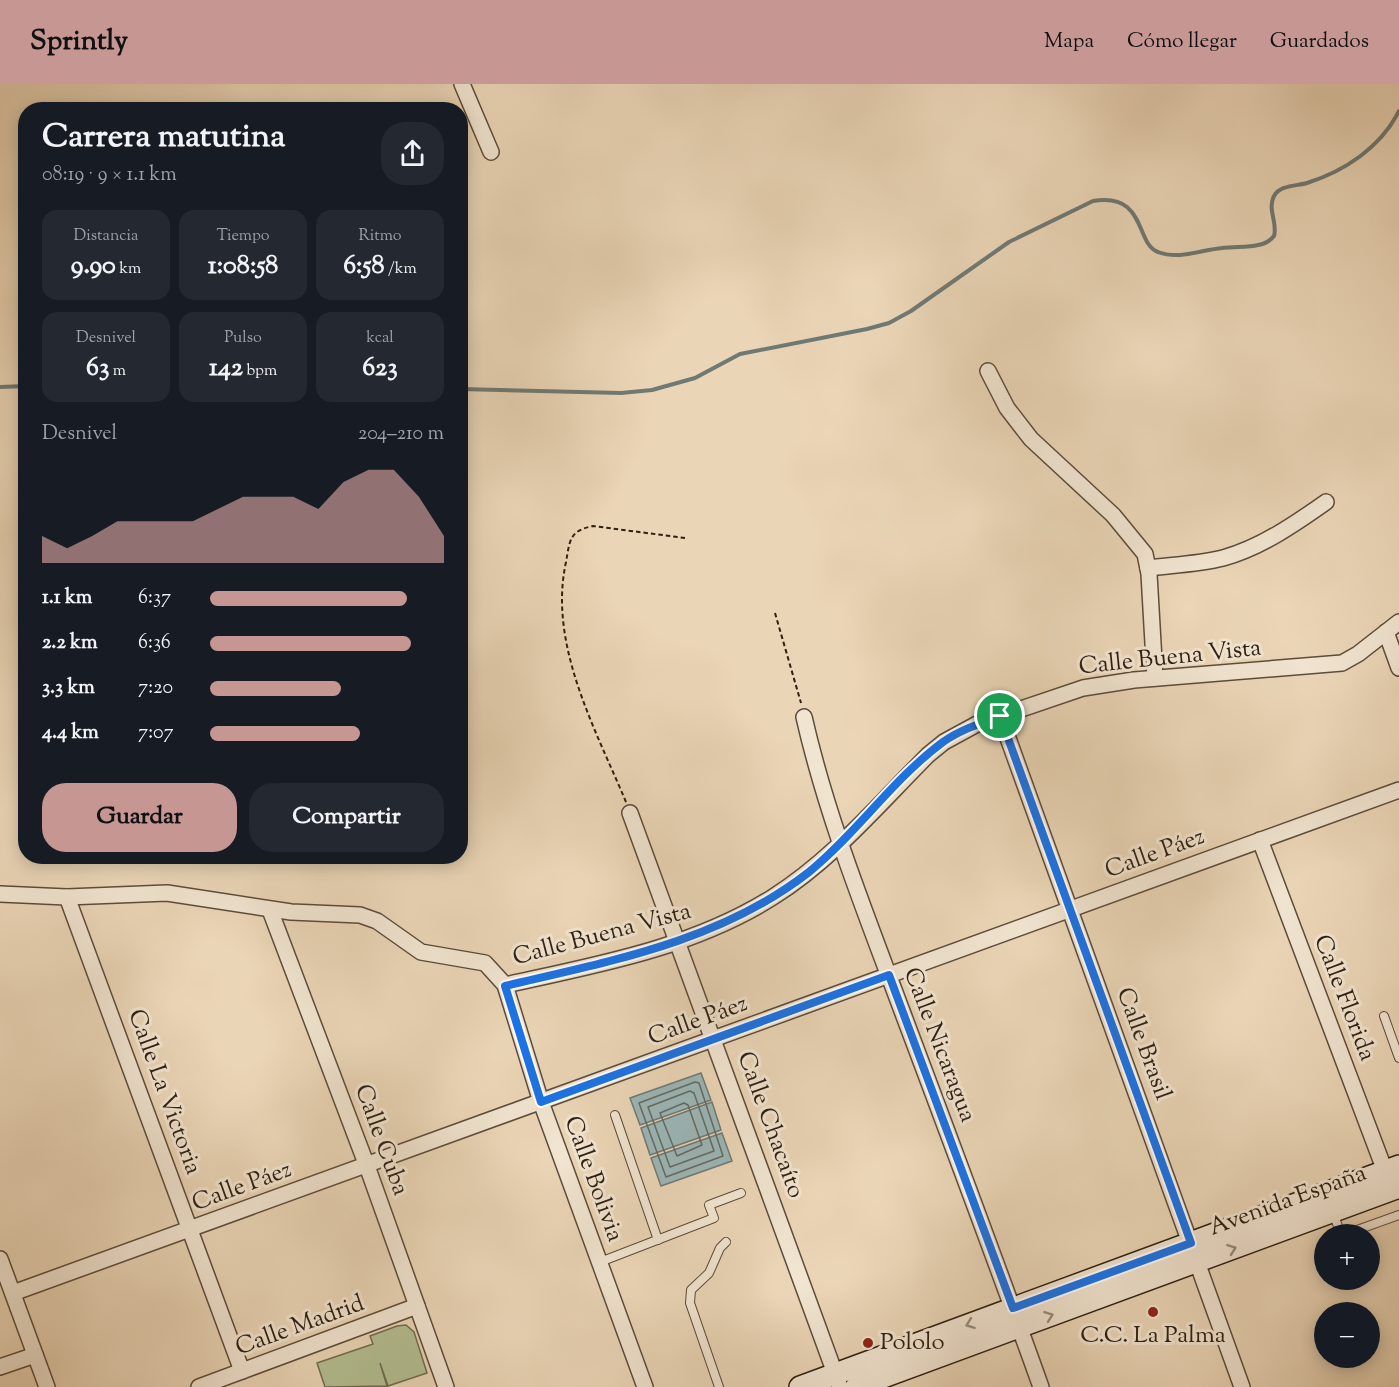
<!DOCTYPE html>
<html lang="es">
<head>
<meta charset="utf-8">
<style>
	:root { --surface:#171b24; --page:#242831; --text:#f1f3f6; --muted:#9ea1a6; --accent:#c59692 }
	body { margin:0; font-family:"Sorts Mill Goudy",serif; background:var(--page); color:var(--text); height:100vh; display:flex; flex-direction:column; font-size:22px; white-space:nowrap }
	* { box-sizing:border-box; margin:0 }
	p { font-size:20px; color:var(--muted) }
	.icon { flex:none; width:33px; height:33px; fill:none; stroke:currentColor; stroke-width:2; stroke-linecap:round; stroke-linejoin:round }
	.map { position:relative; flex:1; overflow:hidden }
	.side { position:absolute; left:18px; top:18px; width:450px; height:762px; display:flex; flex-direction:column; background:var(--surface); border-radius:24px; box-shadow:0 3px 15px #0003 }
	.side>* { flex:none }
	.buttons { position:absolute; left:1314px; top:1140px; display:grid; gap:12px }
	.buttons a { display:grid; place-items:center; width:66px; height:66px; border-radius:50%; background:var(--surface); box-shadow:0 3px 15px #0003; font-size:30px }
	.pin { position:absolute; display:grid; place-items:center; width:51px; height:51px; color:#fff; margin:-26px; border:3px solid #fff; border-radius:50%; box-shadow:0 2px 6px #0007 }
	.round { display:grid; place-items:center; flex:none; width:63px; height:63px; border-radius:24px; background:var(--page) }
	.overview { display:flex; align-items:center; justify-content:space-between; height:102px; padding:0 24px }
	h1 { font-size:33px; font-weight:700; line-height:45px }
	.metrics { display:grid; grid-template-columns:repeat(3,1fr); gap:9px; height:102px; padding:6px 24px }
	.metrics div { display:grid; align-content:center; border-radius:15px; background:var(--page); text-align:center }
	.metrics b { font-size:26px; font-weight:700 }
	.metrics small { font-size:16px; font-weight:400 }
	.metrics p { font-size:16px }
	.chart { height:168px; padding:12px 24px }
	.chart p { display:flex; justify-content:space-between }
	.chart svg { width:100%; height:108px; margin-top:6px; fill:var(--accent); opacity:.7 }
	.cta { display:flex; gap:12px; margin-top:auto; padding:12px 24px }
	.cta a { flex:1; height:69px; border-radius:24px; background:var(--accent); color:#111; font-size:24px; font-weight:700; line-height:69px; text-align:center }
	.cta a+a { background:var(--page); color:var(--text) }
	ul { padding:0 24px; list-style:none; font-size:20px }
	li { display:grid; grid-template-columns:96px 72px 1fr; align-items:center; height:45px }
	li i { height:15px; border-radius:8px; background:var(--accent) }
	header { display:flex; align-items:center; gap:36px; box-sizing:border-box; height:84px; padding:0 30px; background:var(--accent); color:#111 }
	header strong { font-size:28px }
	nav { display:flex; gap:33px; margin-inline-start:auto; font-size:21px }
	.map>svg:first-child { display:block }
	.green { fill:#b3be91; stroke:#706e51; stroke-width:1.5 }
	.water { fill:#9bb6b7; stroke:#6f7a75; stroke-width:1.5 }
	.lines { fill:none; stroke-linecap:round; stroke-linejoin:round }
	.shore { stroke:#646a64; stroke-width:1.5 }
	.stream { stroke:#6f7a75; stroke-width:4 }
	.lane-casing { stroke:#5d4c3a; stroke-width:10 }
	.street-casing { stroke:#5d4c3a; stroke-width:18 }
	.secondary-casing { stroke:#2e1f11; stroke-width:24 }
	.path { stroke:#2e1f11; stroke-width:2; stroke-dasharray:4.5 3; stroke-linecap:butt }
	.lane { stroke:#f1e4d0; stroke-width:8 }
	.street { stroke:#f1e4d0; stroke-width:15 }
	.secondary { stroke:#f1e4d0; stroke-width:21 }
	.oneway { stroke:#998b7a }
	.route-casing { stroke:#fff; stroke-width:12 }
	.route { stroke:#1a73e8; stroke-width:8 }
	.poi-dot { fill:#8f2418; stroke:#f1e4d0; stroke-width:2 }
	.labels { text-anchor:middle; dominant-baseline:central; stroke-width:6; stroke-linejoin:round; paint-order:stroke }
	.street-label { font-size:24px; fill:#2e1f11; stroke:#f1e4d0 }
	.poi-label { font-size:24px; fill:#2e1f11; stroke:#f1e4d0 }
</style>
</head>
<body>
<header>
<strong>Sprintly</strong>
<nav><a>Mapa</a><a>Cómo llegar</a><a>Guardados</a></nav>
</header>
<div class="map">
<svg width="1399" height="1303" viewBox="0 0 1399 1303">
	<rect width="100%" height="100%" fill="#ead5b6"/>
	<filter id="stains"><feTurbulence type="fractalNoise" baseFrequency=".00333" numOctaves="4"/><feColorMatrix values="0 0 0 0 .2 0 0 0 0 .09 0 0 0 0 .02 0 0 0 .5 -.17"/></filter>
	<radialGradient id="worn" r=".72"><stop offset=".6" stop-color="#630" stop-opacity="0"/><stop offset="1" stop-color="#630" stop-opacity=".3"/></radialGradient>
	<path class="green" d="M 406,1241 L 414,1248 L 427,1289 L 388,1302 L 380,1279 L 387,1302 L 325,1303 L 317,1279 L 373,1260 L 370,1252 L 397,1242 Z"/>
	<g class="water">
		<path d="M 701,989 L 711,1016 L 640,1041 L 630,1014 Z"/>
		<path d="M 712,1018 L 721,1046 L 650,1071 L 641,1044 Z"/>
		<path d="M 722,1049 L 732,1077 L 661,1102 L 651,1074 Z"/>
	</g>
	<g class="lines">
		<g class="shore">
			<path d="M 695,998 L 699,999 L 723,1072 L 666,1093 L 639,1019 Z"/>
			<path d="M 690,1007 L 694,1009 L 714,1067 L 670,1083 L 648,1023 Z"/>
			<path d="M 684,1019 L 688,1021 L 702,1061 L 677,1072 L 660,1029 Z"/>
		</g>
		<g class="stream">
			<path d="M 0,303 L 26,302"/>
			<path d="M 460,305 L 621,309 L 652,306 L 695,294 L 740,270 L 867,245 L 889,239 L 911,227 L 1009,158 L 1093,117 C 1147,108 1135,160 1158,168 C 1179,176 1201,166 1222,164 C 1234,162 1247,164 1258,161 C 1265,160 1270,157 1274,152 C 1278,139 1267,125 1274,112 C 1280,101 1297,102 1307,99 C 1345,87 1381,63 1399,27"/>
		</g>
		<defs>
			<g id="lane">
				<path d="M 1384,932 L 1399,974"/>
				<path d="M 615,1031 L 658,1156"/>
				<path d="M 1333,1129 L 1341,1150"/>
				<path d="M 1346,1150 L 1399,1131"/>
				<path d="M 600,1178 L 714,1134 L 709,1121 L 741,1109"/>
				<path d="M 719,1303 L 690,1219 L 691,1206 L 709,1189 L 720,1164 L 726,1158"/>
			</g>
			<g id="street">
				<path d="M 462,0 L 491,68"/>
				<path d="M 988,287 L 1007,324 L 1031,355 L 1113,431 L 1145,470 L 1149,490 L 1155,594"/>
				<path d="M 1148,484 C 1173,481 1199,480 1223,474 C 1260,464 1295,440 1326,418"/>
				<path d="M 1386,548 L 1399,584"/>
				<path d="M 1000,632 L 1242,1303"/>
				<path d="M 804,633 C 827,734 866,830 902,927 C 949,1052 996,1177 1041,1303"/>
				<path d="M 630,729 L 840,1303"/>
				<path d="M 1260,756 L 1385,1087"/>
				<path d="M 0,810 L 67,813 L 167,809 L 291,828 L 360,831 L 377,837 L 421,868 L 485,879 L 505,901 L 541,1018 L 645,1303"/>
				<path d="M 67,813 L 242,1287"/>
				<path d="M 270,826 L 367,1082 L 446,1303"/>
				<path d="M 505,901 C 596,881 692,864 773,813 C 832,776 879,720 928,671 L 944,658 L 977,640 L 1083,604 L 1134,596 L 1342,579 L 1358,570 L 1399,538"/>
				<path d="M 0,1175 L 47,1303"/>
				<path d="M 13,1209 L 1399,706"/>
				<path d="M 0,1283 L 35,1271"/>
				<path d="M 199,1303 L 417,1222"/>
			</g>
			<g id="secondary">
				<path d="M 800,1303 L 1399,1082"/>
				<path d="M 856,1303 L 1399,1103"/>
			</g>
		</defs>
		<use href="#lane" class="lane-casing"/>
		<use href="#street" class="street-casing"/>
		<use href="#secondary" class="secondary-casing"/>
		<g class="path">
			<path d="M 775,529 L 801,619"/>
			<path d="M 626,718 C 595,644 548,560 566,478 C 570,456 569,447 593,442 L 685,454"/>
		</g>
		<use href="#lane" class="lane"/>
		<use href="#street" class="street"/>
		<use href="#secondary" class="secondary"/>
	</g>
	<defs><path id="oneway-chevron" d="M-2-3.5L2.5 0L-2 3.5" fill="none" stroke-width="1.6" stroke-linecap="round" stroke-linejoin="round" transform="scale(1.5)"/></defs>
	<g class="oneway">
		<use href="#oneway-chevron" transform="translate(1232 1165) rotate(-20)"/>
		<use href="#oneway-chevron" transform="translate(1049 1232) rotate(-20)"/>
		<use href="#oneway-chevron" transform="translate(970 1240) rotate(160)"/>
	</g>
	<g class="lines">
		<defs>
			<path id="route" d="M 1000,632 L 1191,1159 L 1013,1224 L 889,891 L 541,1018 L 505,902 C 611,877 721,857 809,788 C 857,749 893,695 943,658 C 960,646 981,639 1000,632 Z"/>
		</defs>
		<use href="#route" class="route-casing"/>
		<use href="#route" class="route"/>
	</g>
	<g class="poi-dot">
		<circle cx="1153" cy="1228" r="6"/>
		<circle cx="868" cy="1259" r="6"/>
	</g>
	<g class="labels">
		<g class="street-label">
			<text transform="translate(1170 574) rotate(-6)">Calle Buena Vista</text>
			<text transform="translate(1155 770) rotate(-20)">Calle Páez</text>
			<text transform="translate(602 851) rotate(-15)">Calle Buena Vista</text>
			<text transform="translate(1344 914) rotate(69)">Calle Florida</text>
			<text transform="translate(698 937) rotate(-20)">Calle Páez</text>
			<text transform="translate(1143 960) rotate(70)">Calle Brasil</text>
			<text transform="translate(939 961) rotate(69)">Calle Nicaragua</text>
			<text transform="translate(164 1008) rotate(70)">Calle La Victoria</text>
			<text transform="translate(770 1041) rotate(70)">Calle Chacaíto</text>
			<text transform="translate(381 1056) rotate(70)">Calle Cuba</text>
			<text transform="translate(593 1095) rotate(70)">Calle Bolivia</text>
			<text transform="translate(242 1103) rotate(-20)">Calle Páez</text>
			<text transform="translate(1288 1117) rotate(-20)">Avenida España</text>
			<text transform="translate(300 1242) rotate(-20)">Calle Madrid</text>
		</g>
		<g class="poi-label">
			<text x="1153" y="1252">C.C. La Palma</text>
			<text x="880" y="1259" text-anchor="start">Pololo</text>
		</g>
	</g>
	<rect width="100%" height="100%" filter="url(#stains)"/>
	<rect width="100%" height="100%" fill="url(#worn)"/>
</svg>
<div class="buttons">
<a>+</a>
<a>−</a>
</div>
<div class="pin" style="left:1000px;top:632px;background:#1e9e55"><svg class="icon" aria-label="arrive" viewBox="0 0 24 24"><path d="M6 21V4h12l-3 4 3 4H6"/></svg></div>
<section class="side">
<div class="overview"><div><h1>Carrera matutina</h1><p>08:19 · 9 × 1.1 km</p></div><a class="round"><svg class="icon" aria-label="share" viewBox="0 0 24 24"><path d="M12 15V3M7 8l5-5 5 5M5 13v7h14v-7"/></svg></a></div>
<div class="metrics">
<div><p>Distancia</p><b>9.90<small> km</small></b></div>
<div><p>Tiempo</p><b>1:08:58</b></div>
<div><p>Ritmo</p><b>6:58<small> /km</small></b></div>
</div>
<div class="metrics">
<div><p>Desnivel</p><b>63<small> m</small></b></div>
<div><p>Pulso</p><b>142<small> bpm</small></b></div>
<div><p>kcal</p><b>623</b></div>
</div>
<div class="chart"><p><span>Desnivel</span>204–210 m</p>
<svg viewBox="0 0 160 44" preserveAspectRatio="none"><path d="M0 44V33L10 38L20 33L30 27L40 27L50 27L60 27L70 22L80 17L90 17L100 17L110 22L120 11L130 6L140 6L150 17L160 33V44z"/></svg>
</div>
<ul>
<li><b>1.1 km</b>6:37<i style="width:84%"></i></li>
<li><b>2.2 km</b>6:36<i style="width:86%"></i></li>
<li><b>3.3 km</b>7:20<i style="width:56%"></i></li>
<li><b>4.4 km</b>7:07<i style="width:64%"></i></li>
</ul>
<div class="cta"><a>Guardar</a><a>Compartir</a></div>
</section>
</div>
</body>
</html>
